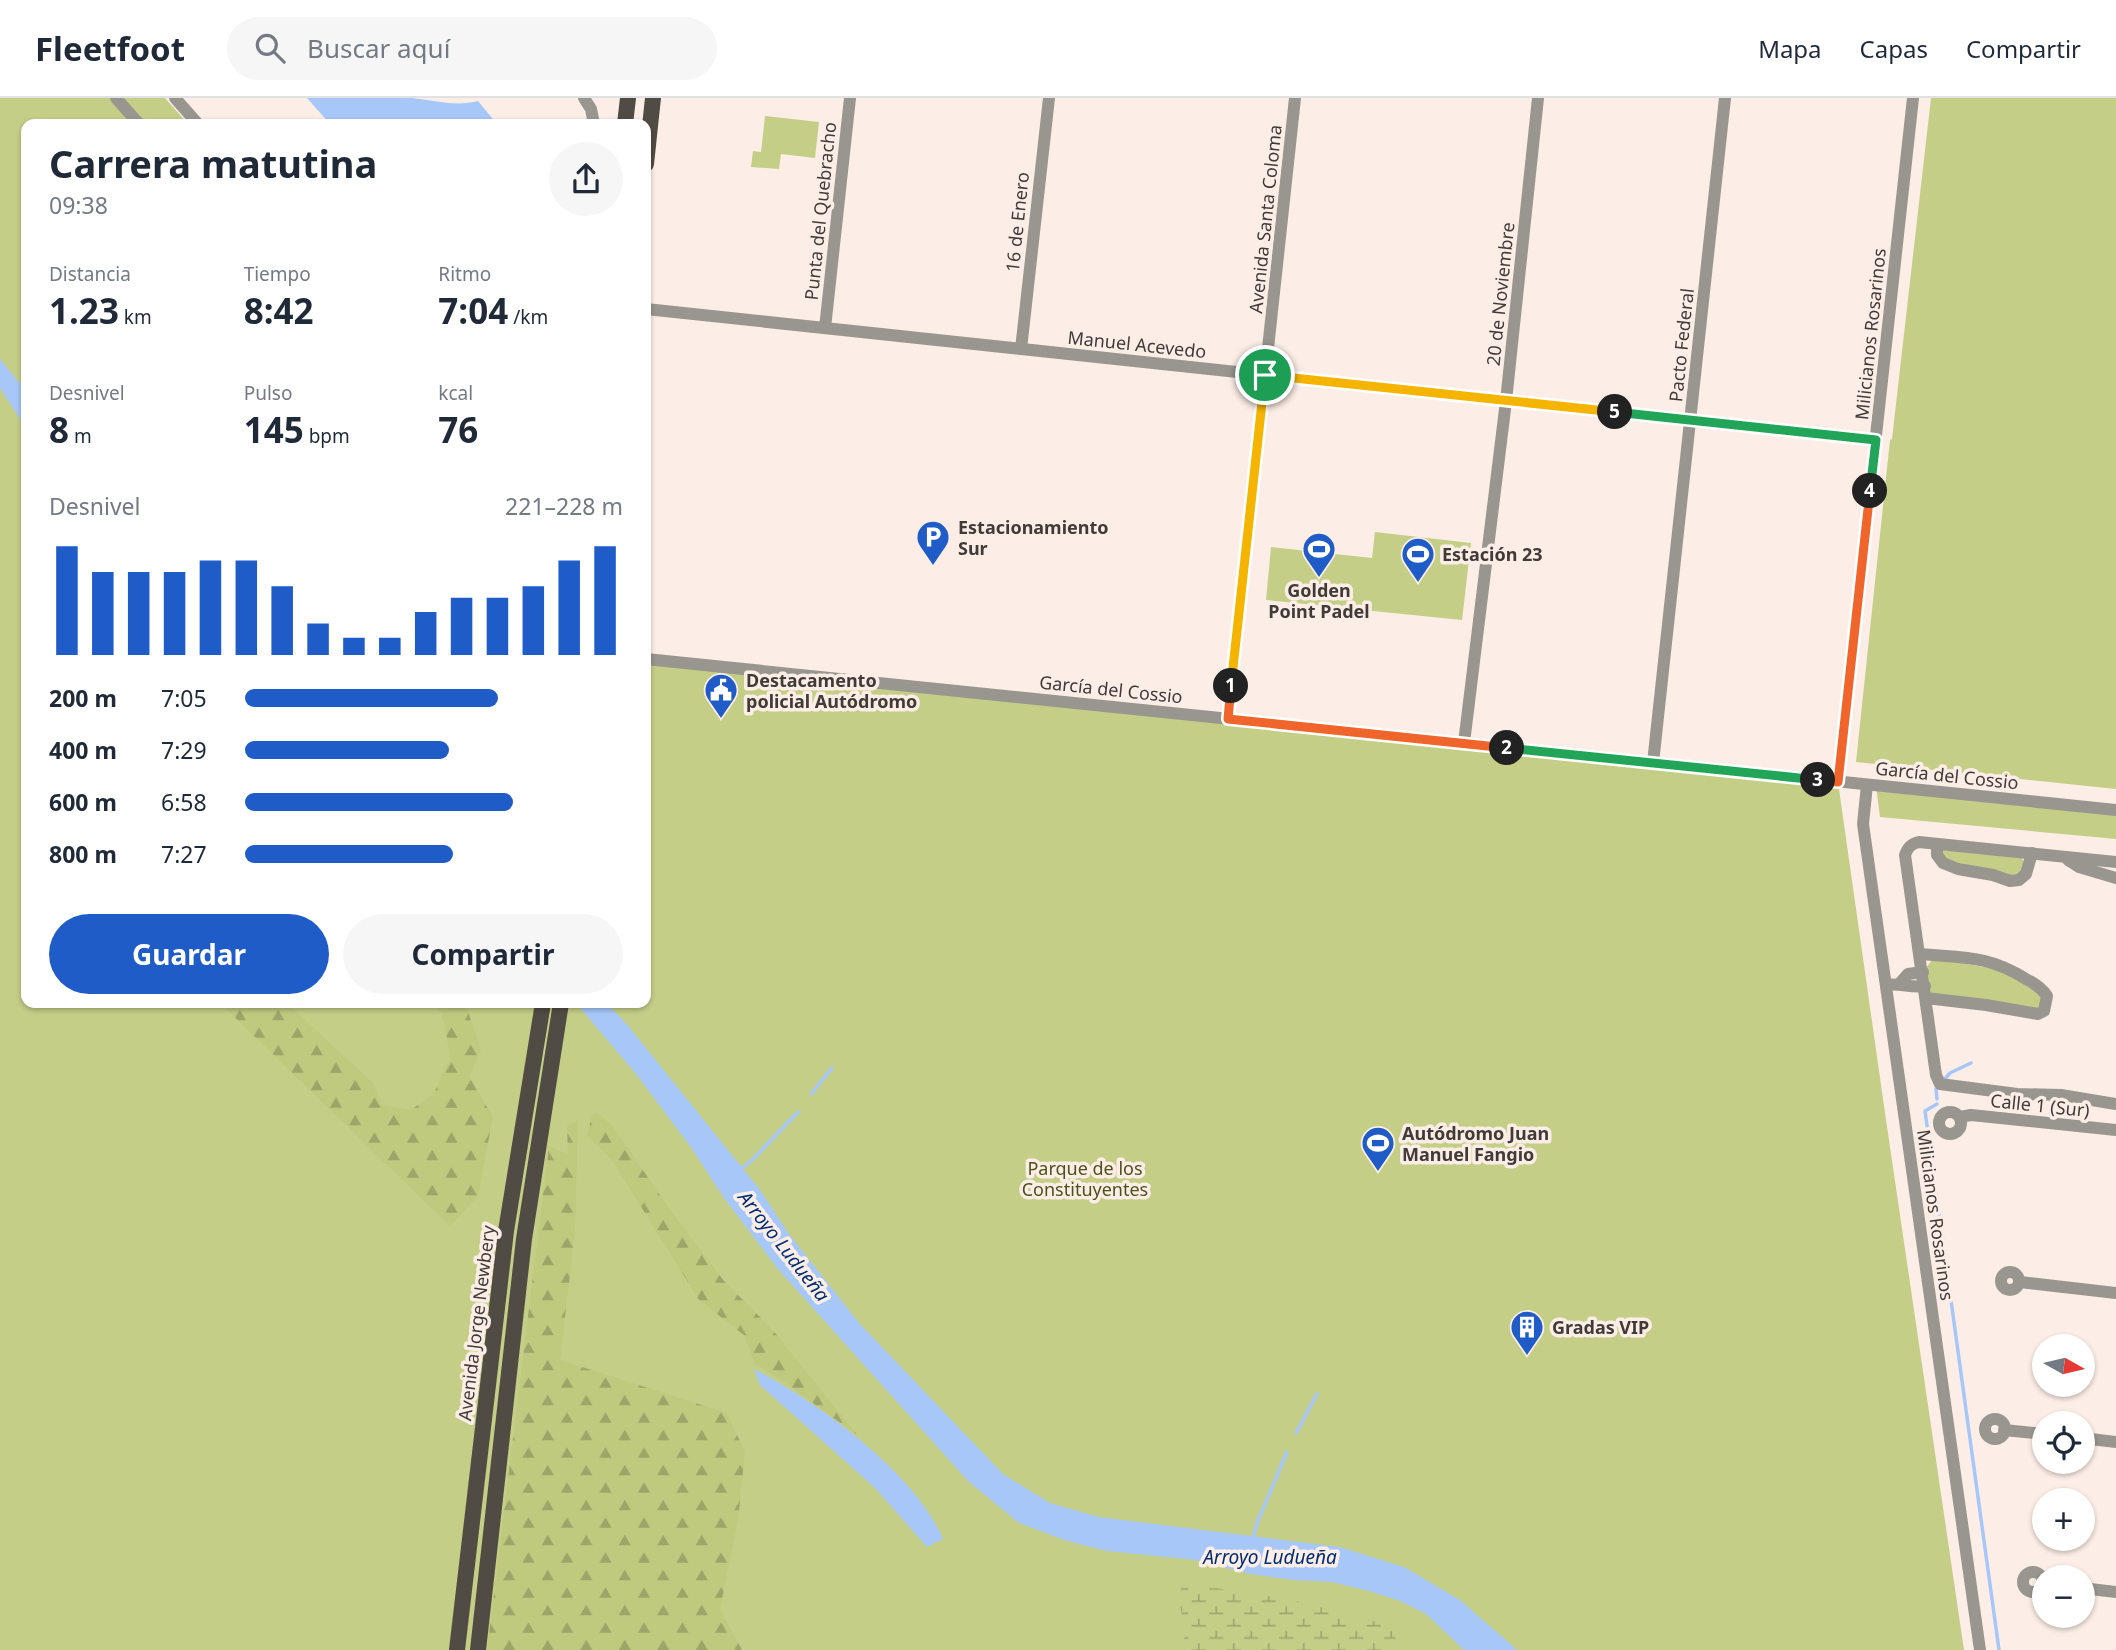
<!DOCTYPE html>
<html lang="es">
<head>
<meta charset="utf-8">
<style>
	:root { --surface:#fff; --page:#f6f6f7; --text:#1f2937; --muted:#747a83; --line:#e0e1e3; --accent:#1f5cc8 }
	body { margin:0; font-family:"Noto Sans",sans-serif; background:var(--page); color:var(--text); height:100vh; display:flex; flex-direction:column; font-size:26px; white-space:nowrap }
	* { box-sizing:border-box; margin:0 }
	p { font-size:23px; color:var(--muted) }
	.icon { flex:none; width:38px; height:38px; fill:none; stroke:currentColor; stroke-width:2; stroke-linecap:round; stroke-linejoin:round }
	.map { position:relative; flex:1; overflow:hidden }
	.panel { position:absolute; left:21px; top:21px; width:630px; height:889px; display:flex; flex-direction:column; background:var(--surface); border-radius:14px; box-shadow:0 2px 5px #0004 }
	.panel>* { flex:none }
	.needle { width:46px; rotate:98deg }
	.buttons { position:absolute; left:2032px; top:1236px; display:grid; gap:14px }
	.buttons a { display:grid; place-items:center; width:63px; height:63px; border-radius:50%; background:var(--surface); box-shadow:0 2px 5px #0004; font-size:35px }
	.pin { position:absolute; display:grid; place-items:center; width:60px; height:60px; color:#fff; margin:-30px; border:4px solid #fff; border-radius:50%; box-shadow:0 2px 7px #0007 }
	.km { position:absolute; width:35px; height:35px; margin:-18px; border-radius:50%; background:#222; color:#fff; font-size:19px; line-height:35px; text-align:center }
	.round { display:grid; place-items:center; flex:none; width:74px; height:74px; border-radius:37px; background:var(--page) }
	.summary { display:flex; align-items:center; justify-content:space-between; height:119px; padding:0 28px }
	h1 { font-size:38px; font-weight:700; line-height:52px }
	.metrics { display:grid; grid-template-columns:repeat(3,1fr); gap:10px; height:119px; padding:7px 28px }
	.metrics div { display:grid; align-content:center }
	.metrics b { font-size:35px; font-weight:700 }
	.metrics small { font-size:19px; font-weight:400 }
	.metrics p { font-size:19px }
	.chart { height:196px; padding:14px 28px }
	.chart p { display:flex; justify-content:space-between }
	.chart svg { width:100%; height:126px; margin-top:7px; stroke:var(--accent); stroke-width:6 }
	.button { display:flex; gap:14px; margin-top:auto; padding:14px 28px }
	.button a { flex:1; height:80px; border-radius:42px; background:var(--accent); color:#fff; font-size:28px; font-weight:700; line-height:80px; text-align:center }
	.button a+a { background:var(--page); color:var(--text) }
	ul { padding:0 28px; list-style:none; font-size:23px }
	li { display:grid; grid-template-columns:112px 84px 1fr; align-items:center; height:52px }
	li i { height:18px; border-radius:9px; background:var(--accent) }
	header { display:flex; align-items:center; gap:42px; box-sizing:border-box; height:98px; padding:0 35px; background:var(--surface); border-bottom:2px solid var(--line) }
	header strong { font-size:33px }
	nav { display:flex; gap:38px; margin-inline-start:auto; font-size:24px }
	.search { width:490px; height:63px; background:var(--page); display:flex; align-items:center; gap:18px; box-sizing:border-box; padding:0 24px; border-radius:38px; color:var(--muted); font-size:26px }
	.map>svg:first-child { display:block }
	.grass { fill:#c4ce87 }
	.forest { fill:url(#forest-firs) }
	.wetland { fill:url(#wetland-marsh) }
	.water { fill:#a7c7f9 }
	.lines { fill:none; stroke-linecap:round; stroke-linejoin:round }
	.stream { stroke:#a7c7f9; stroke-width:3.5 }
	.minor { stroke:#999690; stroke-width:12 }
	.major { stroke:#514c43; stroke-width:16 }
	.split-1-casing { stroke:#fff; stroke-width:14 }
	.split-2-casing { stroke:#fff; stroke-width:14 }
	.split-3-casing { stroke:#fff; stroke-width:14 }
	.split-4-casing { stroke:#fff; stroke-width:14 }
	.split-5-casing { stroke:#fff; stroke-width:14 }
	.split-6-casing { stroke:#fff; stroke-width:14 }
	.split-1 { stroke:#f5b400; stroke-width:9 }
	.split-2 { stroke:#f0652b; stroke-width:9 }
	.split-3 { stroke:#22a559; stroke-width:9 }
	.split-4 { stroke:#f0652b; stroke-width:9 }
	.split-5 { stroke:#22a559; stroke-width:9 }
	.split-6 { stroke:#f5b400; stroke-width:9 }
	.labels { text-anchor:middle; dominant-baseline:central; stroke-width:7; stroke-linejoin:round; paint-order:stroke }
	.street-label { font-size:18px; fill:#413b38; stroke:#fceee6 }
	.poi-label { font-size:18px; font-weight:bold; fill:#413b38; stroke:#fceee6; text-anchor:start }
	.park-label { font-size:18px; fill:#4c521b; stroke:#fceee6 }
	.water-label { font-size:19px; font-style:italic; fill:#002d72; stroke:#fceee6 }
</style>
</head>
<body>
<header>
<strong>Fleetfoot</strong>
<div class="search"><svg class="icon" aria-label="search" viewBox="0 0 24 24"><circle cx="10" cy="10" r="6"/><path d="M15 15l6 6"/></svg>Buscar aquí</div>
<nav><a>Mapa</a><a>Capas</a><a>Compartir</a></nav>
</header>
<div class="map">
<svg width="2116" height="1552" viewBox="0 0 2116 1552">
	<defs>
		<pattern id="forest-firs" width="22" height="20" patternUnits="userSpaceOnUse" patternTransform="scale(1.75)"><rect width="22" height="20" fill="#bfca7f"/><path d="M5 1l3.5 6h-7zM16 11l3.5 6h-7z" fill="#9da569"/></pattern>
		<pattern id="wetland-marsh" width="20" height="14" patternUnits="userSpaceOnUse" patternTransform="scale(1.75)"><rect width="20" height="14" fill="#c4ce87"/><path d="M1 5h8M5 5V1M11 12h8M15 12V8" fill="none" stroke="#a1a86f"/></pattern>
	</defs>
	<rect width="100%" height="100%" fill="#fceee6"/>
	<g class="grass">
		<path d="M 0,0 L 165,0 L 188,26 L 26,26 L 26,905 L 646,905 L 646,561 L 1838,684 L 1885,1015 L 1964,1552 L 0,1552 Z"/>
		<path d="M 1931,0 L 2116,0 L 2116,691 L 1856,664 L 1890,342 L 1892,341 Z"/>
		<path d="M 765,18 L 819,24 L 815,60 L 781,56 L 779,71 L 751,69 L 753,53 L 761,54 Z"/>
		<path d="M 1375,434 L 1471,445 L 1462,522 L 1266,502 L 1271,449 L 1372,460 Z"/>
		<path d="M 1876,688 L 2116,712 L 2116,741 L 1880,719 Z"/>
		<path d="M 1941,750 L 2022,760 L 2024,765 L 2023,773 L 2015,779 L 1944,761 Z"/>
		<path d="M 1932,862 L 1955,864 L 2001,872 L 2040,896 L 2042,900 L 2039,911 L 1932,896 L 1929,893 L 1925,871 Z"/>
	</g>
	<g class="forest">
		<path d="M 220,905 L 287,905 L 373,985 L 381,1007 L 411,1012 L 434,995 L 450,960 L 444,923 L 435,905 L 465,905 L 481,952 L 469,978 L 493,1019 L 478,1098 L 450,1128 Z"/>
		<path d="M 596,1014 L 612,1027 L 671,1113 L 724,1183 L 772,1231 L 857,1337 L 781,1282 L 755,1266 L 744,1237 L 699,1202 L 612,1062 L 587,1038 L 592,1017 Z"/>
		<path d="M 578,1022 L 575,1134 L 560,1262 L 727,1315 L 745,1354 L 738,1423 L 720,1511 L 742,1552 L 487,1552 L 549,1048 L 568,1057 L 567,1028 Z"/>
	</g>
	<path class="wetland" d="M 1184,1485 L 1292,1502 L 1384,1526 L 1394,1535 L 1399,1552 L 1183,1552 L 1185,1532 L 1178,1497 Z"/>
	<g class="water">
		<path d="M 307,0 C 342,0 378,0 412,0 C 433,2 456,9 478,3 L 497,26 L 330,26 Z"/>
		<path d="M 0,261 L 26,293 L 26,330 L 0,290 Z"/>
		<path d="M 576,905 L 606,905 L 625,924 L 760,1092 L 789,1136 L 860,1226 L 1003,1376 L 1050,1405 L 1099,1419 L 1340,1449 L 1404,1469 L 1460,1502 L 1517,1552 L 1464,1552 L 1426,1516 L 1400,1503 L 1369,1493 L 1331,1484 L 1293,1482 L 1250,1476 L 1196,1462 L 1107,1453 L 1067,1443 L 1019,1425 L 968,1383 L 777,1170 L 724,1100 L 690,1048 L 636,976 Z"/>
		<path d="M 754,1271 C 816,1303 915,1374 943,1441 L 927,1449 L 875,1390 L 760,1287 Z"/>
	</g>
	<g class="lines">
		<g class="stream">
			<path d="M 1944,982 L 1950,975 L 1971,965"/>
			<path d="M 811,996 L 832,970"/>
			<path d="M 1937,1001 L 1936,991 L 1939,988"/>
			<path d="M 1937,1006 L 1925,1013 L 1999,1552"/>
			<path d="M 740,1072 L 753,1061 L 798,1014"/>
			<path d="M 1296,1335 L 1317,1296"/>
			<path d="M 1253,1440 L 1257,1425 L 1287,1354"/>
		</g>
		<g class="minor">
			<path d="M 116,0 L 139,26"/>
			<path d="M 175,0 L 198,26"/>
			<path d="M 584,0 L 591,11 L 594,26"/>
			<path d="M 646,211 L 1876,342"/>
			<path d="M 825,230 L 850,0"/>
			<path d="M 1021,251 L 1049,0"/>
			<path d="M 646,561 L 2116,712"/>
			<path d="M 1228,621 L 1295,0"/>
			<path d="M 1464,645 L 1506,303 L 1538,0"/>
			<path d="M 1653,665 L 1725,0"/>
			<path d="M 1838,684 L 1913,0"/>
			<path d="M 1867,687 L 1863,726 L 1980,1552"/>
			<path d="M 1937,746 L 1937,757 L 1943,765 L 1958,771 L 1993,777 L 2010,783 L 2019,782 L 2026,776 L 2032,755"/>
			<path d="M 2068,762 L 2079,769 L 2116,780"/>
			<path d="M 2116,764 L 1919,744 C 1911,746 1908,749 1905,757 L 1936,977 L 1940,986 L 2017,996 L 2061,997 L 2116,1006"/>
			<path d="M 1921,856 C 1963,860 1988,857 2026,881 C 2034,885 2042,890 2047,898 L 2044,913 L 2038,916 L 1986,907 L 1926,900"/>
			<path d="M 1900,885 L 1908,876 L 1923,874"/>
			<path d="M 1886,887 C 1900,885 1911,890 1925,888"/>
			<circle cx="1950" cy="1025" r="11"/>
			<path d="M 1960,1019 L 1971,1017 L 2116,1032"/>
			<circle cx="2010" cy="1183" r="9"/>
			<path d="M 2020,1184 L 2116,1195"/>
			<circle cx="1995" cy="1331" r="10"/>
			<path d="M 2004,1332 L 2044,1336"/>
			<path d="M 2082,1340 L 2116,1344"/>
			<circle cx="2033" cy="1484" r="10"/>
			<path d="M 2082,1490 L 2116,1494"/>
		</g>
		<g class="major">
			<path d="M 625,26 L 628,0"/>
			<path d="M 646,66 L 653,0"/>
			<path d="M 457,1552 L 506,1133 L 543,905"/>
			<path d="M 478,1552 L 524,1141 L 561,905"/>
		</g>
	</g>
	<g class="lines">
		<defs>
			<path id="split-1" d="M 1231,588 L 1265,277"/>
			<path id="split-2" d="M 1231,588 L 1228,621 L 1507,650"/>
			<path id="split-3" d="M 1507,650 L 1818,682"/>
			<path id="split-4" d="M 1818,682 L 1838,684 L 1870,393"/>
			<path id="split-5" d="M 1615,314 L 1876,342 L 1870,393"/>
			<path id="split-6" d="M 1265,277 L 1615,314"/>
		</defs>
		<use href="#split-1" class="split-1-casing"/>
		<use href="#split-2" class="split-2-casing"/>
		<use href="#split-3" class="split-3-casing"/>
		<use href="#split-4" class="split-4-casing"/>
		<use href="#split-5" class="split-5-casing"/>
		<use href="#split-6" class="split-6-casing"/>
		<use href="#split-1" class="split-1"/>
		<use href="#split-2" class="split-2"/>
		<use href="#split-3" class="split-3"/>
		<use href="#split-4" class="split-4"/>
		<use href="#split-5" class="split-5"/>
		<use href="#split-6" class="split-6"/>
	</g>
	<defs>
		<symbol id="parking-pin" viewBox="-11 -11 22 30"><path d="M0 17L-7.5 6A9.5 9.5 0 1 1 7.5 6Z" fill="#1f5cc8" stroke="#fceee6"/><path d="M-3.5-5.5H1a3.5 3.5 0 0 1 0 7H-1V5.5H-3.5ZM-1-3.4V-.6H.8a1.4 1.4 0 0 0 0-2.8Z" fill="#fff"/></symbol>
		<symbol id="stadium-pin" viewBox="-11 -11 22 30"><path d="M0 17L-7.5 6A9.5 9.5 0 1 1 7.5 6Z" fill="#1f5cc8" stroke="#fceee6"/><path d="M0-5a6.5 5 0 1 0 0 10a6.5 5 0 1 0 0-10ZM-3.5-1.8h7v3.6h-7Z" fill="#fff"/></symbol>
		<symbol id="civic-pin" viewBox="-11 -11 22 30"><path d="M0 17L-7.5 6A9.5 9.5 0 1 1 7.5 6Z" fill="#1f5cc8" stroke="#fceee6"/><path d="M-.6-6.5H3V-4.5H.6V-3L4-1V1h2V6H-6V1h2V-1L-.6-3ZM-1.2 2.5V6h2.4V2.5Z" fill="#fff"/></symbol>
		<symbol id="building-pin" viewBox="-11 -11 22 30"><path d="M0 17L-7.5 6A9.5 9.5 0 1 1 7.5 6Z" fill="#1f5cc8" stroke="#fceee6"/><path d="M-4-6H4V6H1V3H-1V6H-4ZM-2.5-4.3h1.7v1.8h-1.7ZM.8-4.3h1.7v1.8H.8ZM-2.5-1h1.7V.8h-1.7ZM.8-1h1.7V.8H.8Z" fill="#fff"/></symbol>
	</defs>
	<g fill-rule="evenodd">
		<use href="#parking-pin" x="914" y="420" width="38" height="52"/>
		<use href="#stadium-pin" x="1300" y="432" width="38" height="52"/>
		<use href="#stadium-pin" x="1399" y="437" width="38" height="52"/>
		<use href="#civic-pin" x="702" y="573" width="38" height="52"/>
		<use href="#stadium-pin" x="1359" y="1026" width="38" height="52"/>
		<use href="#building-pin" x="1508" y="1210" width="38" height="52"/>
	</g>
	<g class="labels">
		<g class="street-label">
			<text transform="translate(820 113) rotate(-84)">Punta del Quebracho</text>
			<text transform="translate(1265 121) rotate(-84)">Avenida Santa Coloma</text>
			<text transform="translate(1017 124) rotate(-84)">16 de Enero</text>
			<text transform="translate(1500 196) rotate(-84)">20 de Noviembre</text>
			<text transform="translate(1870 236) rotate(-84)">Milicianos Rosarinos</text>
			<text transform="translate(1137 246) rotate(6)">Manuel Acevedo</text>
			<text transform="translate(1681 247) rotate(-84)">Pacto Federal</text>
			<text transform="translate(1111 591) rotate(6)">García del Cossio</text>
			<text transform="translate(1947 677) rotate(6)">García del Cossio</text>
			<text transform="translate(2040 1007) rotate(6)">Calle 1 (Sur)</text>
			<text transform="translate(1936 1117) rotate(82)">Milicianos Rosarinos</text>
			<text transform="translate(476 1225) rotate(-83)">Avenida Jorge Newbery</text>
		</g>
		<g class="poi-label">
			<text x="958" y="429">Estacionamiento<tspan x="958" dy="21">Sur</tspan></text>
			<text x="1442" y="456">Estación 23</text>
			<text x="1319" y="492" text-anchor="middle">Golden<tspan x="1319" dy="21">Point Padel</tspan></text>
			<text x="746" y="582">Destacamento<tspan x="746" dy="21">policial Autódromo</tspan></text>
			<text x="1402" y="1035">Autódromo Juan<tspan x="1402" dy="21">Manuel Fangio</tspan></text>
			<text x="1552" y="1229">Gradas VIP</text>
		</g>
		<g class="park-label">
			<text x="1085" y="1070">Parque de los<tspan x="1085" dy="21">Constituyentes</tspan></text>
		</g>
		<g class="water-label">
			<text transform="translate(784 1148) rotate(52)">Arroyo Ludueña</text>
			<text x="1270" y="1459">Arroyo Ludueña</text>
		</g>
	</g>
</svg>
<div class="buttons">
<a><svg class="needle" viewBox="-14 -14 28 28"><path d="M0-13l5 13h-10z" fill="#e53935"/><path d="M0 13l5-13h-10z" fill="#747a83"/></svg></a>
<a><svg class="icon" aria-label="locate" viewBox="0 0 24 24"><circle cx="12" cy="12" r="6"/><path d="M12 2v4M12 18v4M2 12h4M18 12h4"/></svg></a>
<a>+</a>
<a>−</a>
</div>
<div class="pin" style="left:1265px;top:277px;background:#1e9e55"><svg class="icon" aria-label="arrive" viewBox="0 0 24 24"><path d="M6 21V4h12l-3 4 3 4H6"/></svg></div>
<b class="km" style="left:1231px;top:588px">1</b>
<b class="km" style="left:1507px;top:650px">2</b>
<b class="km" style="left:1818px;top:682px">3</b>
<b class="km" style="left:1870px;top:393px">4</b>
<b class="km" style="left:1615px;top:314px">5</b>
<section class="panel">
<div class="summary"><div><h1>Carrera matutina</h1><p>09:38</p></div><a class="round"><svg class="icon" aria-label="share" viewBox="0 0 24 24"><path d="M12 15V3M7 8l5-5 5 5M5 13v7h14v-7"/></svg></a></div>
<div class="metrics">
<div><p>Distancia</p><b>1.23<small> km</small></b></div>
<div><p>Tiempo</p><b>8:42</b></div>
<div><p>Ritmo</p><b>7:04<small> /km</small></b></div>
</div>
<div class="metrics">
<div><p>Desnivel</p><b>8<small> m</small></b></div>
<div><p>Pulso</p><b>145<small> bpm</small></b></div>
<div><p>kcal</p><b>76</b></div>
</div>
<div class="chart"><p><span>Desnivel</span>221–228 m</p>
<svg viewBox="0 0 160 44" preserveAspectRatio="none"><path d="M5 44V6M15 44V15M25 44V15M35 44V15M45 44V11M55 44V11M65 44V20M75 44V33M85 44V38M95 44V38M105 44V29M115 44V24M125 44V24M135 44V20M145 44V11M155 44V6"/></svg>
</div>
<ul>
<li><b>200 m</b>7:05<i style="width:67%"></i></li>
<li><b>400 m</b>7:29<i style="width:54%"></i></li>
<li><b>600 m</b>6:58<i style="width:71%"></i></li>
<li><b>800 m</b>7:27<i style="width:55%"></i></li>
</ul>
<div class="button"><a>Guardar</a><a>Compartir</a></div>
</section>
</div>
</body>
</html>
